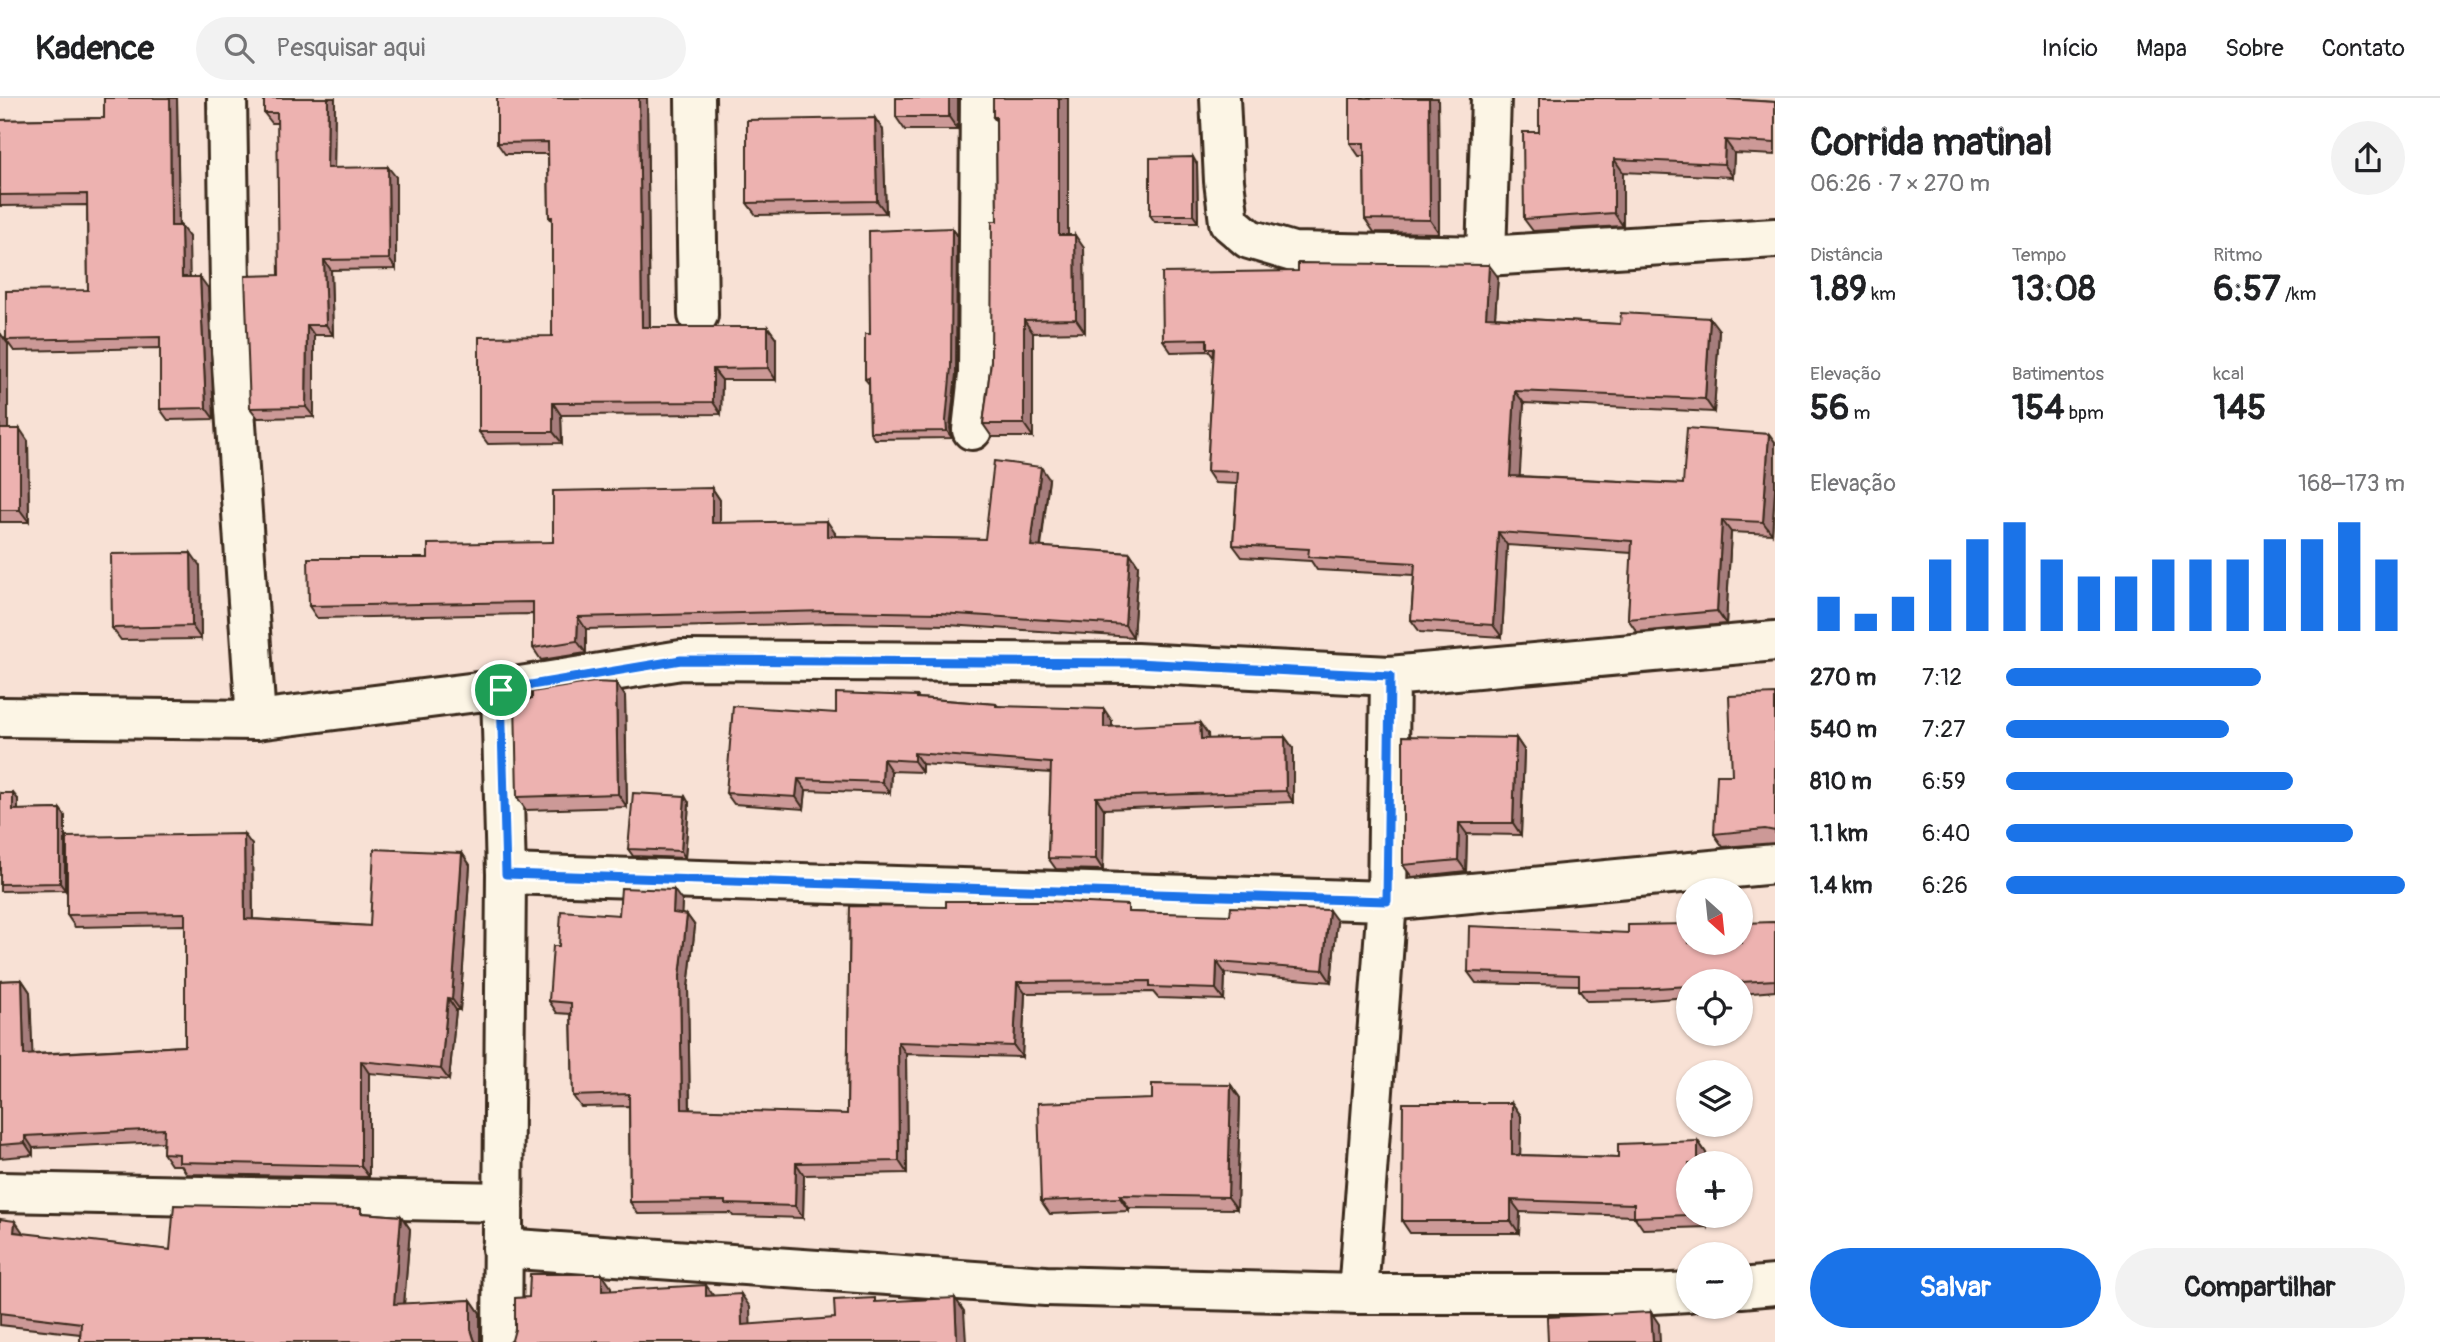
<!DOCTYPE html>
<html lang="pt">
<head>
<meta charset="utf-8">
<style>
	:root { --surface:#fff; --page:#f2f2f2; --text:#202124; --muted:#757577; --line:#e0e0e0; --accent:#1a73e8 }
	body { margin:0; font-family:Pangolin,sans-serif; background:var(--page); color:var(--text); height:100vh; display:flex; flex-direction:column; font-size:26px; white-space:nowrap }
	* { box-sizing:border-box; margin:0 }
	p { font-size:23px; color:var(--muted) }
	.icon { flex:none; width:38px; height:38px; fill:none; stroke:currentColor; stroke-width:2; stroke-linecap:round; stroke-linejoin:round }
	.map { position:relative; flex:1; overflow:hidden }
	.details { display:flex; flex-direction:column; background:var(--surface); width:665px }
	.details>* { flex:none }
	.needle { width:46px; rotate:153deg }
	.controls { position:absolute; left:1676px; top:780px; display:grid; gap:14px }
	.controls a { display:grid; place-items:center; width:77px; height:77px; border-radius:50%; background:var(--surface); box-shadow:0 2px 5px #0004; font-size:35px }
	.pin { position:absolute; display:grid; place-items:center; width:60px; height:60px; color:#fff; margin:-30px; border:4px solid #fff; border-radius:50%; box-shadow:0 2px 7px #0007 }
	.round { display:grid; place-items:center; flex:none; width:74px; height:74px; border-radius:37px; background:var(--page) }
	.summary { display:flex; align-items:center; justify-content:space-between; height:119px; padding:0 35px }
	h1 { font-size:38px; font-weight:700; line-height:52px }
	.figures { display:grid; grid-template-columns:repeat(3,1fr); gap:10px; height:119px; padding:7px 35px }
	.figures div { display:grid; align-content:center }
	.figures b { font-size:35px; font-weight:700 }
	.figures small { font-size:19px; font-weight:400 }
	.figures p { font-size:19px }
	.chart { height:196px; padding:14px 35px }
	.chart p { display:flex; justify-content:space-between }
	.chart svg { width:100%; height:126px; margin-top:7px; stroke:var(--accent); stroke-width:6 }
	.primary-button { display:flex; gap:14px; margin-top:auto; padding:14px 35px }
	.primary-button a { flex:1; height:80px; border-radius:42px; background:var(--accent); color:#fff; font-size:28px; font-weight:700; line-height:80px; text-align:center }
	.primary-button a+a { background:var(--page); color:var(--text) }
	ul { padding:0 35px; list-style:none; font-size:23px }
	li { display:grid; grid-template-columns:112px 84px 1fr; align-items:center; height:52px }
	li i { height:18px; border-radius:9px; background:var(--accent) }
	header { display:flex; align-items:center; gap:42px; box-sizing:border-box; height:98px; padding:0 35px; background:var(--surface); border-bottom:2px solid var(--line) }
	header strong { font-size:33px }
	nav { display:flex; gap:38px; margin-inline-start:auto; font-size:24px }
	.search { width:490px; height:63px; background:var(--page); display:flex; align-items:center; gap:18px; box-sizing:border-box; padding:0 24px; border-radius:38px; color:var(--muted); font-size:26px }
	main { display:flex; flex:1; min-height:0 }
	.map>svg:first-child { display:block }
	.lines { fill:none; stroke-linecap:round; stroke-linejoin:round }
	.minor-casing { stroke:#3b2a1e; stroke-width:44 }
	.minor { stroke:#fcf5e5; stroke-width:38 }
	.wall { fill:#cc9997; stroke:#3b2a1e; stroke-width:2 }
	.shaded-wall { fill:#a67d7b; stroke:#3b2a1e; stroke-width:2 }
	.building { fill:#edb2b0; stroke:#3b2a1e; stroke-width:2 }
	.route-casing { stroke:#fff; stroke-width:14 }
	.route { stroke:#1a73e8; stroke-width:9 }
</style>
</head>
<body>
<header>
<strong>Kadence</strong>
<div class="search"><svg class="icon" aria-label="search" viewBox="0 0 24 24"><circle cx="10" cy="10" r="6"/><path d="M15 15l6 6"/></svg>Pesquisar aqui</div>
<nav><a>Início</a><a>Mapa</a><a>Sobre</a><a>Contato</a></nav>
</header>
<main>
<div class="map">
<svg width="1775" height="1244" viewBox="0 0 1775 1244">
	<rect width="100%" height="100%" fill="#f8e1d5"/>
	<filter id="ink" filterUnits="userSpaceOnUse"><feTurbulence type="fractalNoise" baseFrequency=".0143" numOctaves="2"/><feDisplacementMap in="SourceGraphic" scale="14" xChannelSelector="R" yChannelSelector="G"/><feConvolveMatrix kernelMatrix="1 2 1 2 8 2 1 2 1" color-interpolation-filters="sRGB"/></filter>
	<g filter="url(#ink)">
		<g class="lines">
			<defs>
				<g id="minor">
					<path d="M 227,0 L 231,252 L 256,622"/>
					<path d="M 695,0 L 698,217"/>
					<path d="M 1220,0 L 1224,83 L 1229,124 L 1249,141 L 1293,154 L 1486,158"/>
					<path d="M 1491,0 L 1486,158 L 1775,140"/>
					<path d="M 972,332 L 978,277 L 980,0"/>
					<path d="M 501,591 L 681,562 L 1136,565 L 1390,578 L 1775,543"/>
					<path d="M 0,619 L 256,622 L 501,591 L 506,776 L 502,1244"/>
					<path d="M 506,776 L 1387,803 L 1775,766"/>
					<path d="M 0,1094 L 504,1104"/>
					<path d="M 502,1150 L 1046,1188 L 1358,1196 L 1653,1196 L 1689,1194"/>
					<path d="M 1741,1190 L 1775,1187"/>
					<path d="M 1358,1196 L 1387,803 L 1390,578"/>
				</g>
			</defs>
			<use href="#minor" class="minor-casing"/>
			<use href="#minor" class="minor"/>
		</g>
		<g class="wall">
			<path d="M 104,0 L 177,0 L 179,128 L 189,139 L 189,179 L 208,190 L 214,321 L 168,322 L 160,311 L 160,250 L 14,253 L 6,242 L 88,192 L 87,107 L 0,108 L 0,22 L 104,20 Z"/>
			<path d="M 264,0 L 335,0 L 334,70 L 396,79 L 396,171 L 331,172 L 333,237 L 314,237 L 314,319 L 258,320 L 250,310 L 279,177 L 278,25 L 272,25 L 264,15 Z"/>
			<path d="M 497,0 L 647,0 L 650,229 L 768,229 L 776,240 L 776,282 L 722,282 L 721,316 L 561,317 L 562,345 L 488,346 L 479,334 L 552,238 L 552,123 L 549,119 L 548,56 L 505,56 L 497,45 Z"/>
			<path d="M 896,0 L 958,0 L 958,32 L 905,32 L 896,19 Z"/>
			<path d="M 1068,0 L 1068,137 L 1084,150 L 1085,234 L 1033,235 L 1033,339 L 992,339 L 983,326 L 991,264 L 997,123 L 996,23 L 993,19 Z"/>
			<path d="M 1350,0 L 1438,0 L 1439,135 L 1374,134 L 1365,121 L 1364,58 L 1359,58 L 1350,45 Z"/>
			<path d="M 1737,2 L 1775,4 L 1775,57 L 1734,55 L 1733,79 L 1623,74 L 1623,128 L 1533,133 L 1524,121 L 1539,34 Z"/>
			<path d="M 883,32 L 886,115 L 756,117 L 747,105 Z"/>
			<path d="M 1197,66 L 1198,124 L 1155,124 L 1150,117 Z"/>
			<path d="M 952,130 L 957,137 L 956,276 L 950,330 L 952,340 L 874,341 L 870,334 L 869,286 L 865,281 L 870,236 Z"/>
			<path d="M 1498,179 L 1495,219 L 1719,232 L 1714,314 L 1524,305 L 1519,378 L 1683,386 L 1769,336 L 1775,344 L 1775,391 L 1772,436 L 1731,434 L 1726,526 L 1637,534 L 1628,521 L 1632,455 L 1507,447 L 1502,539 L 1420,534 L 1411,522 L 1414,477 L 1317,472 L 1311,463 L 1242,459 L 1233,447 L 1237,386 L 1215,385 L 1207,373 L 1214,260 L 1209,253 L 1171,254 L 1163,242 Z"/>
			<path d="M 0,235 L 8,246 L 8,331 L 28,343 L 29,424 L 0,424 Z"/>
			<path d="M 1049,381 L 1041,449 L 1130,455 L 1138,467 L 1133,539 L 948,527 L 836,525 L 586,531 L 586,555 L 541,562 L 533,550 L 533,516 L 317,520 L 309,508 L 428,460 L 553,444 L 712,390 L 720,402 L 720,425 L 835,435 L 835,438 L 985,441 Z"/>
			<path d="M 200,468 L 201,541 L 121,542 L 112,530 Z"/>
			<path d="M 616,585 L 625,598 L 627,709 L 526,712 L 517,699 L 532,601 Z"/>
			<path d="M 1775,596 L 1775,745 L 1723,749 L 1714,736 L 1732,677 Z"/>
			<path d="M 917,598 L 919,600 L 996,606 L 998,608 L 1112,623 L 1112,628 L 1208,636 L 1208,641 L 1285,639 L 1293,650 L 1293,704 L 1104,711 L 1103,772 L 1056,771 L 1048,760 L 1051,675 L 922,666 L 922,674 L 891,673 L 890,695 L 806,692 L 804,711 L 734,706 L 726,695 L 836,615 Z"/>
			<path d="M 1516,640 L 1524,652 L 1521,737 L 1467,736 L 1466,773 L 1412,779 L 1403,767 Z"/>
			<path d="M 0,695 L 18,701 L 18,712 L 60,711 L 65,718 L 65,792 L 0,793 Z"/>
			<path d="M 689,705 L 685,760 L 633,758 L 628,751 Z"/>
			<path d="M 252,747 L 253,821 L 370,828 L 462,755 L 470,767 L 460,912 L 456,912 L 449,982 L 369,975 L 369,1079 L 187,1076 L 181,1067 L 171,1067 L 163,1055 L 164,1044 L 33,1050 L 33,1057 L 0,1060 L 0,883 L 22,882 L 30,894 L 32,956 L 185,948 L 185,827 L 75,829 L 67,817 Z"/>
			<path d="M 682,803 L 681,816 L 687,817 L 695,828 L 688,889 L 690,1012 L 847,1016 L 850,808 L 1133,814 L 1337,823 L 1331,884 L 1225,875 L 1224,902 L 1158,900 L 1153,894 L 1025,895 L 1022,959 L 906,956 L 907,1075 L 804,1077 L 803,1120 L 733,1118 L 731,1115 L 638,1116 L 630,1104 L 629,1008 L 581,1009 L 573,998 L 571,916 L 557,915 L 549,903 L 559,848 L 619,817 Z"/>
			<path d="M 1775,824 L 1775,893 L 1741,896 L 1741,884 L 1689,884 L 1689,899 L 1648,902 L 1587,903 L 1579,892 L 1579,887 L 1476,885 L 1468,874 L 1628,835 Z"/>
			<path d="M 1231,987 L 1240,1000 L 1237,1111 L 1129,1110 L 1129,1113 L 1050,1116 L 1041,1103 L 1152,1001 Z"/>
			<path d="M 1512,1005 L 1521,1018 L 1520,1057 L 1618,1060 L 1698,1043 L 1706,1055 L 1689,1066 L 1689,1118 L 1708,1118 L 1708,1129 L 1643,1131 L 1634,1118 L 1520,1114 L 1519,1135 L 1410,1135 L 1402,1123 Z"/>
			<path d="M 364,1115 L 401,1118 L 410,1131 L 404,1206 L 471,1202 L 480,1215 L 480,1244 L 80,1244 L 80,1236 L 0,1227 L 0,1121 L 24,1136 L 170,1152 Z"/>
		</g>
		<g class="shaded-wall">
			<path d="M 170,0 L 177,0 L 179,139 L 171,128 Z"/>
			<path d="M 328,0 L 335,0 L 334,80 L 327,70 Z"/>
			<path d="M 639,0 L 647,0 L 650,240 L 642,229 Z"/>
			<path d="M 949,0 L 958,0 L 958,32 L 949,19 Z"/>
			<path d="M 1059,0 L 1068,0 L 1068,150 L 1059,137 Z"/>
			<path d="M 1429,0 L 1438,0 L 1439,135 L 1430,122 Z"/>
			<path d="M 875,20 L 883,32 L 886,115 L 877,103 Z"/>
			<path d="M 1725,42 L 1734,55 L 1733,79 L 1724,66 Z"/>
			<path d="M 1193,59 L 1197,66 L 1198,124 L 1193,117 Z"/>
			<path d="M 1614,61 L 1623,74 L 1623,128 L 1614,115 Z"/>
			<path d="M 388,69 L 396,79 L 396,171 L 389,161 Z"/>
			<path d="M 181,128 L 189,139 L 190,190 L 182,179 Z"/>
			<path d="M 952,130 L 957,137 L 956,276 L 950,330 L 952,340 L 947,333 L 946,323 Z"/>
			<path d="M 1075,137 L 1084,150 L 1085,234 L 1076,221 Z"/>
			<path d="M 324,162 L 331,172 L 333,237 L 326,227 Z"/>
			<path d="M 1489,167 L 1498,179 L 1494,231 L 1486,219 Z"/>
			<path d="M 200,179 L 208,190 L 214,321 L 206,310 Z"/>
			<path d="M 1710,220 L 1719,232 L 1714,314 L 1705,301 Z"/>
			<path d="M 1024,222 L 1033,235 L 1033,339 L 1024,326 Z"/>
			<path d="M 307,227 L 314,237 L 314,319 L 306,309 Z"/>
			<path d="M 768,229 L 776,240 L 776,282 L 768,270 Z"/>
			<path d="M 0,235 L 8,246 L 8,343 L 0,331 Z"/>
			<path d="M 713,271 L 722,282 L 721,316 L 713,304 Z"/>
			<path d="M 1515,293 L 1524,305 L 1519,390 L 1510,378 Z"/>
			<path d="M 553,305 L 561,317 L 562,345 L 553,334 Z"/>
			<path d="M 20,331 L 28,343 L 29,424 L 20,412 Z"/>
			<path d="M 1769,336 L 1775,344 L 1775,391 L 1772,436 L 1763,424 Z"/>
			<path d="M 1041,369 L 1049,381 L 1039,460 L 1031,448 Z"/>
			<path d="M 712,390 L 720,402 L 720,437 L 712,425 Z"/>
			<path d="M 1722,422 L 1731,434 L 1726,526 L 1717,513 Z"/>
			<path d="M 827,423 L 835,435 L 836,450 L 827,438 Z"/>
			<path d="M 1498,434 L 1507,447 L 1502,539 L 1493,527 Z"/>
			<path d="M 191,455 L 200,468 L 201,541 L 192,528 Z"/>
			<path d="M 1130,455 L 1138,467 L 1133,539 L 1125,527 Z"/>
			<path d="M 578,519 L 586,531 L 586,555 L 577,543 Z"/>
			<path d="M 616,585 L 625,598 L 627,709 L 618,696 Z"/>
			<path d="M 1104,611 L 1112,623 L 1112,640 L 1104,629 Z"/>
			<path d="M 1200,625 L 1208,636 L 1209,653 L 1201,641 Z"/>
			<path d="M 1285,639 L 1293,650 L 1293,704 L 1286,693 Z"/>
			<path d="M 1516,640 L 1524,652 L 1521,737 L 1513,725 Z"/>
			<path d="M 914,655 L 922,666 L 922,674 L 914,663 Z"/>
			<path d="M 883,661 L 891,673 L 890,695 L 882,684 Z"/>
			<path d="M 798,681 L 806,692 L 804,711 L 796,699 Z"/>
			<path d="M 13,695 L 18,701 L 18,719 L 13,712 Z"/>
			<path d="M 685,698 L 689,705 L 685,760 L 681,753 Z"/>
			<path d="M 1096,699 L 1104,711 L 1103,772 L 1096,761 Z"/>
			<path d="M 60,711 L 65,718 L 65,792 L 60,785 Z"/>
			<path d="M 1459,725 L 1467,736 L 1466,773 L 1458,762 Z"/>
			<path d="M 244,736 L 252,747 L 253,833 L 245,821 Z"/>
			<path d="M 462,755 L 470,767 L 460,912 L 452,901 Z"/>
			<path d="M 674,792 L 682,803 L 681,827 L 673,815 Z"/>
			<path d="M 1329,812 L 1337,823 L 1331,884 L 1323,872 Z"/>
			<path d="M 687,817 L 695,828 L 688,889 L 690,1023 L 682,1011 L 680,878 Z"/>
			<path d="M 1217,864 L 1225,875 L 1224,902 L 1216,891 Z"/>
			<path d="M 22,882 L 30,894 L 33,969 L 24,957 Z"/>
			<path d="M 1017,884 L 1025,895 L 1022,959 L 1014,948 Z"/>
			<path d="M 448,900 L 456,912 L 449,982 L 441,971 Z"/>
			<path d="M 898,944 L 906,956 L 907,1075 L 899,1063 Z"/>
			<path d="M 361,963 L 369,975 L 369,1079 L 361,1068 Z"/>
			<path d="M 1231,987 L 1240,1000 L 1237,1111 L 1228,1099 Z"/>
			<path d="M 1512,1005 L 1521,1018 L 1520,1069 L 1512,1057 Z"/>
			<path d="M 25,1038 L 33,1050 L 33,1057 L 25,1045 Z"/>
			<path d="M 1698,1043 L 1706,1055 L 1707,1066 L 1698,1066 Z"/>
			<path d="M 796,1065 L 804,1077 L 803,1120 L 795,1108 Z"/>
			<path d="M 1120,1097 L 1129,1110 L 1129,1113 L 1120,1100 Z"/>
			<path d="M 1511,1102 L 1520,1114 L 1519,1135 L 1511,1123 Z"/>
			<path d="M 401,1118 L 410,1131 L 403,1219 L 394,1206 Z"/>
			<path d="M 1701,1118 L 1708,1118 L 1708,1129 Z"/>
			<path d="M 15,1123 L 24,1136 L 14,1134 Z"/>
			<path d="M 602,1176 L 611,1189 L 611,1205 L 602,1193 Z"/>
			<path d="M 706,1187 L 715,1200 L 706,1198 Z"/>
			<path d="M 741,1196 L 750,1209 L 751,1240 L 742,1227 Z"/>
			<path d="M 955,1200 L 964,1213 L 966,1244 L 957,1244 Z"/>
			<path d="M 471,1202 L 480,1215 L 480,1244 L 476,1244 L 474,1241 L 471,1231 Z"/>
			<path d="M 1651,1214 L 1659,1226 L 1660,1244 L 1653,1244 Z"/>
		</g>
		<g class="building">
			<path d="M 104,0 L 170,0 L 171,128 L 181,128 L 182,179 L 200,179 L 206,310 L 160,311 L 160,239 L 6,242 L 6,193 L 88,192 L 87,96 L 0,97 L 0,22 L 104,20 Z"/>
			<path d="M 264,0 L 328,0 L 327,70 L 388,69 L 389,161 L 324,162 L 326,227 L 307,227 L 306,309 L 250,310 L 245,178 L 279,177 L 277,15 L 264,15 Z"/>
			<path d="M 497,0 L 639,0 L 642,229 L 768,229 L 768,270 L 713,271 L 713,304 L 553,305 L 553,334 L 479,334 L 479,239 L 552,238 L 552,119 L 549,119 L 548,44 L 497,45 Z"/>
			<rect x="896" y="0" width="53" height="19"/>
			<path d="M 993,0 L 1059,0 L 1059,137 L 1075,137 L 1076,221 L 1024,222 L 1024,326 L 983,326 L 991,264 L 992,123 L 997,123 L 996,19 L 993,19 Z"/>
			<path d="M 1350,0 L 1429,0 L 1430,122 L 1365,121 L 1364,45 L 1350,45 Z"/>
			<path d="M 1539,0 L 1728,0 L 1728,1 L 1775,4 L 1775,45 L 1725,42 L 1724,66 L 1614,61 L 1614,115 L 1524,121 L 1523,34 L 1539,34 Z"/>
			<path d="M 875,20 L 877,103 L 747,105 L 747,22 Z"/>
			<path d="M 1193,59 L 1193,117 L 1150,117 L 1150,60 Z"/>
			<path d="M 952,130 L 951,269 L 946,323 L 947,333 L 870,334 L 869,280 L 865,281 L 865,236 L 870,236 L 869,133 Z"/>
			<path d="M 1298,165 L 1489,167 L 1486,219 L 1620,226 L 1621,215 L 1710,220 L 1705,301 L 1515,293 L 1510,378 L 1683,386 L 1687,330 L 1769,336 L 1763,424 L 1722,422 L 1717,513 L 1628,521 L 1632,443 L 1498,434 L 1493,527 L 1411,522 L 1415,465 L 1308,459 L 1309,451 L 1233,447 L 1238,374 L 1207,373 L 1214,250 L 1207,250 L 1207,241 L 1163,242 L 1162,175 L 1298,173 Z"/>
			<rect x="0" y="331" width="20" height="81"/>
			<path d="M 994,363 L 1041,369 L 1031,448 L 1130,455 L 1125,527 L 940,515 L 828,513 L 578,519 L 577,543 L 533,550 L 533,504 L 309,508 L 308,460 L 428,460 L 428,446 L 553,444 L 553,393 L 712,390 L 712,425 L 827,423 L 827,438 L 985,441 Z"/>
			<path d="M 191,455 L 192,528 L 112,530 L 111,456 Z"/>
			<path d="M 594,584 L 616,585 L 618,696 L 517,699 L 515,601 L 532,601 L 532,594 Z"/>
			<path d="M 836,595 L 917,598 L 917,600 L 996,606 L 996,608 L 1104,611 L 1104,629 L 1200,625 L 1201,641 L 1285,639 L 1286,693 L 1096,699 L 1096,761 L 1048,760 L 1051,665 L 914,655 L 914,663 L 883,661 L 882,684 L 798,681 L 796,699 L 726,695 L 733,608 L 836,615 Z"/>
			<path d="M 1775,596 L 1775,733 L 1765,731 L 1714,736 L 1717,677 L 1732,677 L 1729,598 Z"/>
			<path d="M 1403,638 L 1516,640 L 1513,725 L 1459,725 L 1458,762 L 1403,767 Z"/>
			<path d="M 0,695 L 13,695 L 13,712 L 60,711 L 60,785 L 0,786 Z"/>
			<path d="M 633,695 L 685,698 L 681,753 L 628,751 Z"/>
			<path d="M 244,736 L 245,821 L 370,828 L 374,751 L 462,755 L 452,901 L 448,900 L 441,971 L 361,963 L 361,1068 L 179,1064 L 179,1056 L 163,1055 L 164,1031 L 25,1038 L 25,1045 L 0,1047 L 0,883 L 22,882 L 24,957 L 185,948 L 185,815 L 67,817 L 67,739 Z"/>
			<path d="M 621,790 L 674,792 L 673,815 L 687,817 L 680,878 L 682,1011 L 847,1016 L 850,808 L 946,809 L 946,803 L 1046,803 L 1128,807 L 1128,814 L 1230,817 L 1231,809 L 1329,812 L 1323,872 L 1217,864 L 1216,891 L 1150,889 L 1150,883 L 1017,884 L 1014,948 L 898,944 L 899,1063 L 796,1065 L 795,1108 L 725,1106 L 725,1103 L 630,1104 L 629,996 L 573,998 L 571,905 L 549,903 L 553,848 L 559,848 L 561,813 L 619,817 Z"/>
			<path d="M 1775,824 L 1775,882 L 1741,884 L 1689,884 L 1689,888 L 1640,891 L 1579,892 L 1579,877 L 1468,874 L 1469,828 L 1628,835 L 1628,827 L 1689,826 L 1689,845 L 1741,845 L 1741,825 Z"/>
			<path d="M 1152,986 L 1231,987 L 1228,1099 L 1120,1097 L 1120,1100 L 1041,1103 L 1038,1005 L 1152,1001 Z"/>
			<path d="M 1403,1005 L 1512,1005 L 1512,1057 L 1618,1060 L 1618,1046 L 1698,1043 L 1698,1066 L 1689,1066 L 1689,1117 L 1634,1119 L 1634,1106 L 1511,1102 L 1511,1123 L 1402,1123 Z"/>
			<path d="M 174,1107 L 361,1110 L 361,1115 L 401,1118 L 394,1206 L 471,1202 L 471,1231 L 474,1241 L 476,1244 L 80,1244 L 81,1225 L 0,1215 L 0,1121 L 15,1123 L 14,1134 L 170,1152 Z"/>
			<path d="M 530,1176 L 602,1176 L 602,1193 L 706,1187 L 706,1198 L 741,1196 L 742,1227 L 835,1220 L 834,1202 L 875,1200 L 875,1204 L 955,1200 L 957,1244 L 510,1244 L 512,1242 L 515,1231 L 515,1200 L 529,1199 Z"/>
			<path d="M 1651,1214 L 1653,1244 L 1548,1244 L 1547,1219 Z"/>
		</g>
	</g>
	<g class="lines" filter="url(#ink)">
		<defs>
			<path id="route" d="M 681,562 L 1136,565 L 1390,578 L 1387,803 L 506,776 L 501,592 Z"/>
		</defs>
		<use href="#route" class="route-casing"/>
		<use href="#route" class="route"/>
	</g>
</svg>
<div class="controls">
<a><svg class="needle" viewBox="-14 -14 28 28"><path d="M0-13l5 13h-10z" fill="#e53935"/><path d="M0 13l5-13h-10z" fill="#757577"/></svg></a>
<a><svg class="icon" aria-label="locate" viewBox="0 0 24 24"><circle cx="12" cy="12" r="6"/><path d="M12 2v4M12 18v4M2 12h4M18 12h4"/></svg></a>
<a><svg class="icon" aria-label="layers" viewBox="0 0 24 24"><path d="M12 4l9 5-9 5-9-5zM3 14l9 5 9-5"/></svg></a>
<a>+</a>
<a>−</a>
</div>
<div class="pin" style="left:501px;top:592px;background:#1e9e55"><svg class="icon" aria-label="arrive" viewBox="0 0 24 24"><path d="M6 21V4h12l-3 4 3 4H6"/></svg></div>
</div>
<section class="details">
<div class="summary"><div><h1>Corrida matinal</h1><p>06:26 · 7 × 270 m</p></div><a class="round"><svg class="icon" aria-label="share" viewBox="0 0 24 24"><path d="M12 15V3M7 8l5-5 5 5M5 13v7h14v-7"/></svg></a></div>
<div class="figures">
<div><p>Distância</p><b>1.89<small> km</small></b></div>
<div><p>Tempo</p><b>13:08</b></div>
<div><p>Ritmo</p><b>6:57<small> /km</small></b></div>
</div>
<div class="figures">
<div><p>Elevação</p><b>56<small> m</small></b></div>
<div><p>Batimentos</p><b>154<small> bpm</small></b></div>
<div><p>kcal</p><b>145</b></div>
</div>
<div class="chart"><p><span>Elevação</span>168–173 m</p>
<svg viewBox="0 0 160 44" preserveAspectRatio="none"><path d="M5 44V32M15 44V38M25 44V32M35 44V19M45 44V12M55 44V6M65 44V19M75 44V25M85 44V25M95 44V19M105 44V19M115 44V19M125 44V12M135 44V12M145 44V6M155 44V19"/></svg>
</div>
<ul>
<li><b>270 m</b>7:12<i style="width:64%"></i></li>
<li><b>540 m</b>7:27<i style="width:56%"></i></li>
<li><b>810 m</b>6:59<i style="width:72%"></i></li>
<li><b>1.1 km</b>6:40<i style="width:87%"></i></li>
<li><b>1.4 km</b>6:26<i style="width:100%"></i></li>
</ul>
<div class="primary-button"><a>Salvar</a><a>Compartilhar</a></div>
</section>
</main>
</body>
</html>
